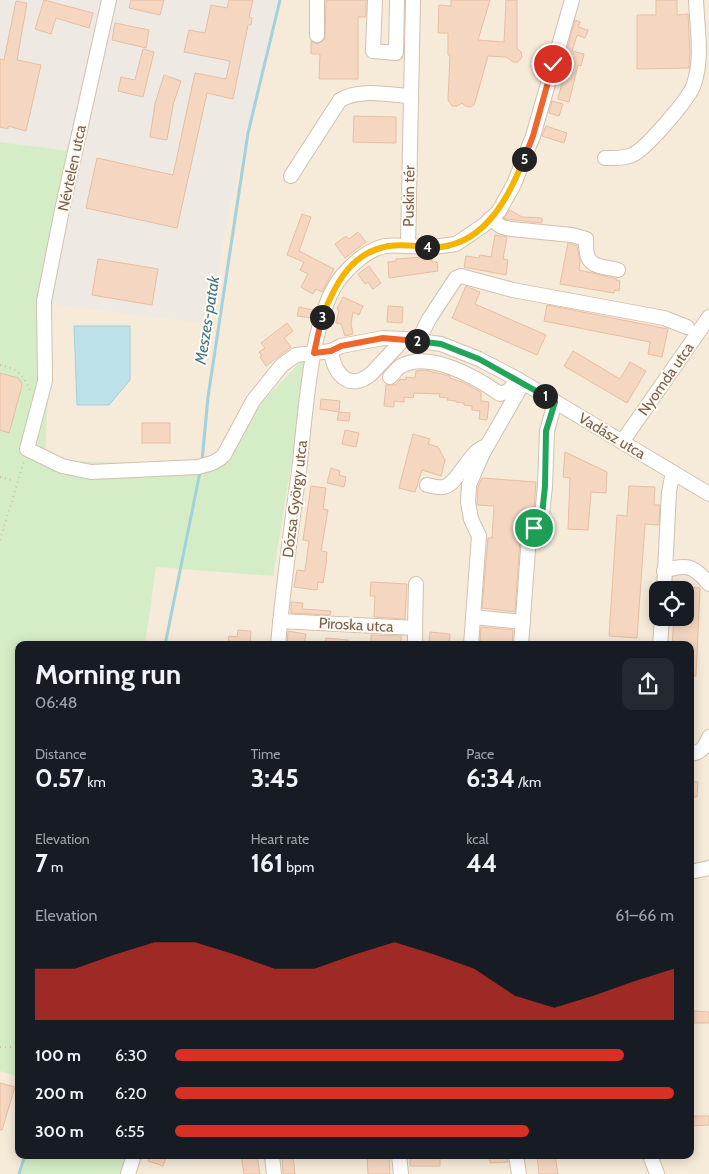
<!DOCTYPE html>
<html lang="en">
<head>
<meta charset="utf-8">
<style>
	:root { --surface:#171b24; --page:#242831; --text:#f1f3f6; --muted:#9ea1a6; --accent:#d93025 }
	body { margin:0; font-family:Cabin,sans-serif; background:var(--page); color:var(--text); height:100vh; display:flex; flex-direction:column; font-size:19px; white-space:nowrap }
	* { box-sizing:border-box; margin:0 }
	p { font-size:16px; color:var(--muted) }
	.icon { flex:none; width:28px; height:28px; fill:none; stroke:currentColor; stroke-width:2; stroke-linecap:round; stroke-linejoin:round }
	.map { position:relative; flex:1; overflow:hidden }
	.panel { position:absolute; left:15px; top:641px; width:679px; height:518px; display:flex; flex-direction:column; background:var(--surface); border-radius:10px; box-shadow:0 2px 12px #0003 }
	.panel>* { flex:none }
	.fabs { position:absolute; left:649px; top:581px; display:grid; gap:10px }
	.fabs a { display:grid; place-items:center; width:45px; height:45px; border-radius:10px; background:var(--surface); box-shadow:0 2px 12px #0003; font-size:25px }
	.pin { position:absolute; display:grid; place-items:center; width:42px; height:42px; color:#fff; margin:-21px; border:2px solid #fff; border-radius:50%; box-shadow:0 1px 5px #0007 }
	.km { position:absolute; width:25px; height:25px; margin:-12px; border-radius:50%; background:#222; color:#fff; font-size:14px; line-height:25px; text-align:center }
	.round { display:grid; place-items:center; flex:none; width:52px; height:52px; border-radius:10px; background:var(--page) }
	.overview { display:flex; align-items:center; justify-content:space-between; height:85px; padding:0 20px }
	h1 { font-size:28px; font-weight:700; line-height:38px }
	.figures { display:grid; grid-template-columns:repeat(3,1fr); gap:8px; height:85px; padding:5px 20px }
	.figures div { display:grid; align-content:center }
	.figures b { font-size:25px; font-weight:700 }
	.figures small { font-size:14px; font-weight:400 }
	.figures p { font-size:14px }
	.chart { height:140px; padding:10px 20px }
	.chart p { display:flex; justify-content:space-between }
	.chart svg { width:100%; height:90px; margin-top:5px; fill:var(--accent); opacity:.7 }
	ul { padding:0 20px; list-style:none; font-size:16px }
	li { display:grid; grid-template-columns:80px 60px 1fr; align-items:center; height:38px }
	li i { height:12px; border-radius:6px; background:var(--accent) }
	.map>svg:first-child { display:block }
	.residential { fill:#f6ead9; fill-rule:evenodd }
	.industrial { fill:#efe9e3 }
	.green { fill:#d5edc7 }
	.water { fill:#bde1e9; stroke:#a3d1dc }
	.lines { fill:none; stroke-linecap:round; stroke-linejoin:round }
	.stream { stroke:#a3d1dc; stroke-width:3 }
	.building { fill:#f5d7c1; stroke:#e8bea0 }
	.minor-casing { stroke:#d2c0af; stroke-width:16 }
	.path { stroke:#dbbba3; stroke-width:2; stroke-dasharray:1 4; stroke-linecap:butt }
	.minor { stroke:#fff; stroke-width:14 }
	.split-1-casing { stroke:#fff; stroke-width:10 }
	.split-2-casing { stroke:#fff; stroke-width:10 }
	.split-3-casing { stroke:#fff; stroke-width:10 }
	.split-4-casing { stroke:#fff; stroke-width:10 }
	.split-5-casing { stroke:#fff; stroke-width:10 }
	.split-6-casing { stroke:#fff; stroke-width:10 }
	.split-1 { stroke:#22a559; stroke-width:6 }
	.split-2 { stroke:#22a559; stroke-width:6 }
	.split-3 { stroke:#f0652b; stroke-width:6 }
	.split-4 { stroke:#f5b400; stroke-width:6 }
	.split-5 { stroke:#f5b400; stroke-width:6 }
	.split-6 { stroke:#f0652b; stroke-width:6 }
	.labels { text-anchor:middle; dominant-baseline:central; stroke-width:4; stroke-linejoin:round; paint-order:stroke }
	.street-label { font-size:15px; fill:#7b5e4b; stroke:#fffbf3 }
	.water-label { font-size:16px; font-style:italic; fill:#407988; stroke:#fffbf3 }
</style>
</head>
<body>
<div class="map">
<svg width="709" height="1174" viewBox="0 0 709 1174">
	<rect width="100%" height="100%" fill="#fef7eb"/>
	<path class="residential" d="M 278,0 L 709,0 L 709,1174 L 0,1174 L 0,142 L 207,324 L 238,175 ZM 658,590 L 685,590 L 685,618 L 658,618 ZM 19,645 L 690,645 L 690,1155 L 19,1155 Z"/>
	<path class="industrial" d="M 0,0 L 278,0 L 238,175 L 207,324 L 52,304 L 79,153 L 0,142 Z"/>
	<g class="green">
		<path d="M 0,142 L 79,152 L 52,304 L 45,460 L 212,466 L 267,397 L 309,353 L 273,576 L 156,567 L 145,645 L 19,645 L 19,1077 L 0,1071 Z"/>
		<path d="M 26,1155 L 135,1155 L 129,1174 L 20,1174 Z"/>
	</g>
	<path class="water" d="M 74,326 L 130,326 L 130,380 L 109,405 L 77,405 Z"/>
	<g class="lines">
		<g class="stream">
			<path d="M 202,461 L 208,397 L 248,133 L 280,0"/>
			<path d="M 165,645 L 200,472"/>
			<path d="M 19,1174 L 25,1155"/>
		</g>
	</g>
	<g class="building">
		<path d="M 44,0 L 93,13 L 89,28 L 56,18 L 51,34 L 35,29 Z"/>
		<path d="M 131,0 L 164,0 L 160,15 L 129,8 Z"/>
		<path d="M 229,0 L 253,0 L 249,17 L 252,18 L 251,25 L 248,25 L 233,99 L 207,93 L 177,228 L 86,208 L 97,158 L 173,175 L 195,73 L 226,79 L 230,61 L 184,52 L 189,30 L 205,33 L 211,5 L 227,8 Z"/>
		<path d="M 326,0 L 366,0 L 366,17 L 358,17 L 358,79 L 319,79 L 320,54 L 311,54 L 311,41 L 317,44 L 325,39 Z"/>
		<path d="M 451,0 L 490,0 L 478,40 L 504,42 L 506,0 L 517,0 L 517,48 L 521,52 L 522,57 L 518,62 L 513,62 L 506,57 L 488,56 L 475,102 L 474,105 L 470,107 L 465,106 L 462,103 L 457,106 L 452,106 L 448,100 L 450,55 L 448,55 L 448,33 L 438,33 L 439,5 L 451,6 Z"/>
		<path d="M 656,0 L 677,0 L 677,15 L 688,14 L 690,53 L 689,68 L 637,69 L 637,15 L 656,15 Z"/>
		<path d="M 16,1 L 27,3 L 17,60 L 41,65 L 26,131 L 8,126 L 8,129 L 0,127 L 0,59 L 4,60 Z"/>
		<path d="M 575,20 L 580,22 L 578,27 L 588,30 L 585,38 L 577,35 L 572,51 L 584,54 L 581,66 L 578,65 L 569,102 L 558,99 L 567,62 L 564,61 Z"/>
		<path d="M 115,23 L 149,30 L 146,48 L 112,40 Z"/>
		<path d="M 143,49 L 154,52 L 143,97 L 118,91 L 121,77 L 135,80 Z"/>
		<path d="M 164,75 L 181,81 L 173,105 L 167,140 L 150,137 L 155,104 Z"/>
		<path d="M 552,101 L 563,104 L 559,116 L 549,113 Z"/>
		<path d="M 354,116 L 396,117 L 396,143 L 353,142 Z"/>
		<path d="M 546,126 L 567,133 L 564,143 L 542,136 Z"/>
		<path d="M 510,210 L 522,217 L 542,218 L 542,223 L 505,219 L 504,218 Z"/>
		<path d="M 302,214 L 311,217 L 299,251 L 334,269 L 322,292 L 316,289 L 313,294 L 301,287 L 308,274 L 300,270 L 304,262 L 287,255 Z"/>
		<path d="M 358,232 L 366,242 L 345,258 L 335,244 L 346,236 L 349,239 Z"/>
		<path d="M 495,235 L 507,237 L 503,259 L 508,260 L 506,275 L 464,267 L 466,256 L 479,258 L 480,255 L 491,257 Z"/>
		<path d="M 568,243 L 577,246 L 580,261 L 579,270 L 617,279 L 616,280 L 620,281 L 619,291 L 615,290 L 614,293 L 560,284 Z"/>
		<path d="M 423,257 L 423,260 L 432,259 L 432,262 L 437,262 L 438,271 L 389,278 L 388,262 L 396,261 L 396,259 Z"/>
		<path d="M 98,259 L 158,269 L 152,305 L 92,295 Z"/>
		<path d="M 369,266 L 381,283 L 373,289 L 368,282 L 365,284 L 358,274 Z"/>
		<path d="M 466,286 L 480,292 L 475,304 L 546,335 L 537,355 L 452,318 Z"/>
		<path d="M 343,297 L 363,306 L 359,315 L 353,312 L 351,324 L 353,334 L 345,336 L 341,324 L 336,323 L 339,310 L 337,309 Z"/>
		<path d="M 547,305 L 668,329 L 662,357 L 648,354 L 650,342 L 544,321 Z"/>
		<path d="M 388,306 L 403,307 L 402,323 L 387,322 Z"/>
		<path d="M 299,307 L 313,310 L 312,318 L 297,316 Z"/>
		<path d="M 287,323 L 293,331 L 284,338 L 291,347 L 266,366 L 260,357 L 262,356 L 259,352 L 265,348 L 261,343 Z"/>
		<path d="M 573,351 L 620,379 L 630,362 L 646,371 L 627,403 L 564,366 Z"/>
		<path d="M 425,370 L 450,376 L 450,378 L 462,382 L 481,392 L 481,401 L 489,402 L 487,420 L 479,419 L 480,411 L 472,410 L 472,406 L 464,405 L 464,403 L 456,402 L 456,401 L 447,400 L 448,398 L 439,397 L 440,394 L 414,393 L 413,398 L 404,397 L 404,402 L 394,401 L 394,407 L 384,406 L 386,385 L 396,385 L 400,379 L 406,380 L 406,377 L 415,378 L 416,371 Z"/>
		<path d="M 0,373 L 18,378 L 21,382 L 22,386 L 9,433 L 0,430 Z"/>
		<path d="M 321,399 L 340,401 L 339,412 L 320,409 Z"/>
		<path d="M 339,412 L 350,413 L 349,421 L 337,420 Z"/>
		<rect x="142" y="423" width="28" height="20"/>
		<path d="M 345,430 L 359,433 L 356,447 L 342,444 Z"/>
		<path d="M 413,434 L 430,439 L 428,444 L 438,447 L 445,460 L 441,476 L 422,470 L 415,492 L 399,488 Z"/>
		<path d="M 565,452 L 607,472 L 606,493 L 591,492 L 588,530 L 568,529 L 570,478 L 563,477 Z"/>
		<path d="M 331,468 L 340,471 L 339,475 L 346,477 L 344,487 L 327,483 Z"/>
		<path d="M 482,478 L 536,482 L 534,509 L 522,509 L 515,612 L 482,608 L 488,538 L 492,538 L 494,506 L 477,505 L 478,487 Z"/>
		<path d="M 311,486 L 326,488 L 323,509 L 328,510 L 321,551 L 327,552 L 326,564 L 323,583 L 318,582 L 317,590 L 294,587 L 297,570 L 305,571 L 309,541 L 303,540 Z"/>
		<path d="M 629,486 L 655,487 L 654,505 L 660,505 L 659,525 L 645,524 L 637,638 L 609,636 L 617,515 L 627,516 Z"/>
		<path d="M 371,582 L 407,584 L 405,619 L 374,617 L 375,596 L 370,596 Z"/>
		<path d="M 685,587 L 700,588 L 696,676 L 690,676 L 690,645 L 672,645 L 674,618 L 685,618 Z"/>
		<path d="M 291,602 L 303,603 L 302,609 L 331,611 L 330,615 L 291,613 Z"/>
		<path d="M 481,627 L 513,630 L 512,645 L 480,645 Z"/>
		<path d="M 238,630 L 251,631 L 250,645 L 228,645 L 229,636 L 237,637 Z"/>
		<path d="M 288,631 L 306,634 L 304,645 L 287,645 Z"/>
		<path d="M 430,632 L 450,634 L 449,645 L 429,645 Z"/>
		<path d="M 371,635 L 401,636 L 401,645 L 371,645 Z"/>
		<path d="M 326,638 L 348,640 L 348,645 L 325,645 Z"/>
		<path d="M 690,781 L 698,782 L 697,797 L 690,797 Z"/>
		<path d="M 694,1011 L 709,1012 L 709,1023 L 694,1023 Z"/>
		<path d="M 0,1083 L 15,1087 L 2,1130 L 0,1130 Z"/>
		<path d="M 690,1116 L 709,1116 L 709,1125 L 690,1126 Z"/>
		<path d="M 150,1155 L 167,1155 L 163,1166 L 148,1161 Z"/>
		<path d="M 241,1155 L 257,1155 L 260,1174 L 244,1174 Z"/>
		<path d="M 282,1155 L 293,1155 L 295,1174 L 283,1174 Z"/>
		<path d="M 367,1155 L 389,1155 L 390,1174 L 368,1174 Z"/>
		<rect x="410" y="1155" width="30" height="11"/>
		<path d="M 489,1155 L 507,1155 L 508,1162 L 490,1163 Z"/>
		<path d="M 537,1155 L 555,1155 L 558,1174 L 539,1174 Z"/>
	</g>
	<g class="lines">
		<defs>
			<g id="minor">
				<path d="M 109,0 L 62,210 L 44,301 L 45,381 L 27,449 L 62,466 L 91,472 L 198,467 C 208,464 217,463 224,455 L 253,401 L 282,365 L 296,355 L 331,351 L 341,346 L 383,338 L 404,339 L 441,344 L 479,359 L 519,380 L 709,494"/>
				<path d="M 375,0 L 373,51 L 396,53 L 397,0"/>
				<path d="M 413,0 L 408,246 L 433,247 L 456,244 L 484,225 L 499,211 L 514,184 L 533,136 L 572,0"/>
				<path d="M 317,35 L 317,0"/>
				<path d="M 605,158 C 614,158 623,159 632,155 C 645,150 690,98 694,84 C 703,57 697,27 696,0"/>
				<path d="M 291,176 L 340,100 C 360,88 389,95 411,96"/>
				<path d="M 490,219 L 502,227 L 511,229 L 572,235 L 586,239 C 585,267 594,265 618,270"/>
				<path d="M 418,341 L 429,319 L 456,278 L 461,276 L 513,290 L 664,318 L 687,327"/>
				<path d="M 331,351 C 334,374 349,392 371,374 L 404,339"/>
				<path d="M 390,377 C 394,373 397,368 401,366 C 430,350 477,378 500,394 L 508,391 L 519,380"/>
				<path d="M 622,442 L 709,317"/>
				<path d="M 427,485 C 432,486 438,488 443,487 C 457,486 467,454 484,447"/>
				<path d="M 664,571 C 687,563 694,566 709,584"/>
				<path d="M 664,590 L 669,492 L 673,472"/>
				<path d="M 473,617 L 523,622"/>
				<path d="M 280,621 L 415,628 L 415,645"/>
				<path d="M 415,628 L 416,584"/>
				<path d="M 278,645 C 283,587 291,529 299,471 C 305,421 310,313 342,276 C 352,264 369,249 385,246 C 392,245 401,246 408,246"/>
				<path d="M 471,645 L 479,536 L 471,519 L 468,502 L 469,485 L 483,453 L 523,383"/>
				<path d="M 521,645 L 529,536 L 542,515 L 545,486 L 547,431 L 555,402"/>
				<path d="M 660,645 L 662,618"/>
				<path d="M 690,754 C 701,753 705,747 709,737"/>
				<path d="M 690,872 L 709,868"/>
				<path d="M 272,1155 L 274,1174"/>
				<path d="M 399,1155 L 401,1174"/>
				<path d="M 516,1155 L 519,1174"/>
				<path d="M 650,1155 L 657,1174"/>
				<path d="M 128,1174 L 134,1155"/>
			</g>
		</defs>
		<use href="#minor" class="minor-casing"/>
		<g class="path">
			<path d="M 0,365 C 18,369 23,374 30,391"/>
			<path d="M 0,477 L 12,480"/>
			<path d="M 0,540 L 24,461"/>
			<path d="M 0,1047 L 19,1047"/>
		</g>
		<use href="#minor" class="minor"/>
	</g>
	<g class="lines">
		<defs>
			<path id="split-1" d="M 534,528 L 542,515 L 545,486 L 546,431 L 555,402 L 545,396"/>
			<path id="split-2" d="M 417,341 L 441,344 L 479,359 L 545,396"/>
			<path id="split-3" d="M 322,317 L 314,353 L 331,351 L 341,346 L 383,338 L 417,341"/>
			<path id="split-4" d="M 322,317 C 334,287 349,255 384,247 C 397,243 414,246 427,247"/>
			<path id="split-5" d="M 427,247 C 480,251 507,202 524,159"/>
			<path id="split-6" d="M 524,159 L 533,136 L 553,64"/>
		</defs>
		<use href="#split-1" class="split-1-casing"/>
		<use href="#split-2" class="split-2-casing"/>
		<use href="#split-3" class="split-3-casing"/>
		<use href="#split-4" class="split-4-casing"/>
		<use href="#split-5" class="split-5-casing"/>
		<use href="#split-6" class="split-6-casing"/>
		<use href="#split-1" class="split-1"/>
		<use href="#split-2" class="split-2"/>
		<use href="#split-3" class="split-3"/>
		<use href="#split-4" class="split-4"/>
		<use href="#split-5" class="split-5"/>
		<use href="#split-6" class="split-6"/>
	</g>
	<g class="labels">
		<g class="street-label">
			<text transform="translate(72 168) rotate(-78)">Névtelen utca</text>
			<text transform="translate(409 196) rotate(-89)">Puskin tér</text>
			<text transform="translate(666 379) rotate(-55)">Nyomda utca</text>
			<text transform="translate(612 436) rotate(31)">Vadász utca</text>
			<text transform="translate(295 499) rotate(-83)">Dózsa György utca</text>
			<text transform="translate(356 625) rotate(3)">Piroska utca</text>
		</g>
		<g class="water-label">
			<text transform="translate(207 320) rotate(-81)">Meszes-patak</text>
		</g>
	</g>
</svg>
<div class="fabs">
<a><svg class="icon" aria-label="locate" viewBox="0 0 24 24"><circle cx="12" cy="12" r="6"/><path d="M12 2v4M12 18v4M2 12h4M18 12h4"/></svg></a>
</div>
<div class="pin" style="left:534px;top:528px;background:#1e9e55"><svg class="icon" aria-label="arrive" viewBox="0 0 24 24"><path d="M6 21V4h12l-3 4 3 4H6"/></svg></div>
<div class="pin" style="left:553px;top:64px;background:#d93025"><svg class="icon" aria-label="check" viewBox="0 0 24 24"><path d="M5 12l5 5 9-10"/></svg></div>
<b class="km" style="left:545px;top:396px">1</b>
<b class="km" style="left:417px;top:341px">2</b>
<b class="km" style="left:322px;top:317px">3</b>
<b class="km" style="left:427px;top:247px">4</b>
<b class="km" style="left:524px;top:159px">5</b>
<section class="panel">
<div class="overview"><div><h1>Morning run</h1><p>06:48</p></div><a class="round"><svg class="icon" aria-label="share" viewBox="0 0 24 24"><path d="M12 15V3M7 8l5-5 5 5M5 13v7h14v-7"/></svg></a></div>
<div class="figures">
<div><p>Distance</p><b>0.57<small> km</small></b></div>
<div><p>Time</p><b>3:45</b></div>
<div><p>Pace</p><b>6:34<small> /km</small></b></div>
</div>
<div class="figures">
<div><p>Elevation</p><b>7<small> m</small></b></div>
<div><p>Heart rate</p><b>161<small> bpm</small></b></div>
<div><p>kcal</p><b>44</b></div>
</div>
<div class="chart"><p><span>Elevation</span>61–66 m</p>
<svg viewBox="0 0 160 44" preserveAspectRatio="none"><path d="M0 44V19L10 19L20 12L30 6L40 6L50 12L60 19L70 19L80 12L90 6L100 12L110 19L120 32L130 38L140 32L150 25L160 19V44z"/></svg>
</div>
<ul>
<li><b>100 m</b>6:30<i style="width:90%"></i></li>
<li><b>200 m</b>6:20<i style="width:100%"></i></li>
<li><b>300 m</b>6:55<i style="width:71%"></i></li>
</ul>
</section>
</div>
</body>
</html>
